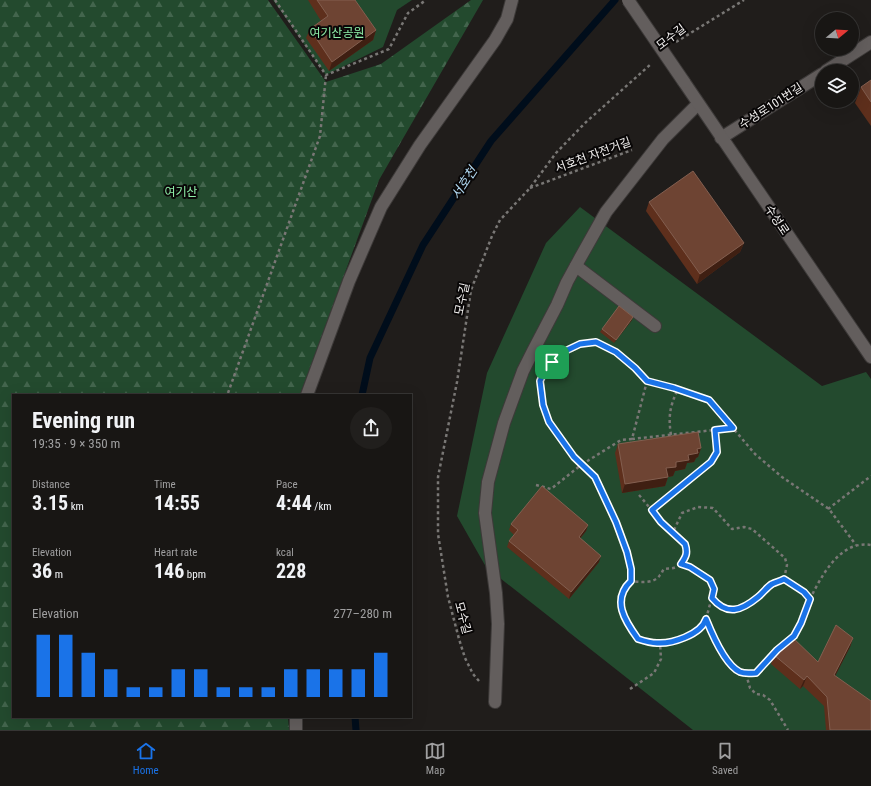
<!DOCTYPE html>
<html lang="en">
<head>
<meta charset="utf-8">
<style>
	:root { --surface:#181614; --page:#211f1d; --text:#f1f3f6; --muted:#9f9fa0; --line:#363534; --accent:#1a73e8 }
	body { margin:0; font-family:"Roboto Condensed","Noto Sans KR",sans-serif; background:var(--page); color:var(--text); height:100vh; display:flex; flex-direction:column; font-size:15px; white-space:nowrap }
	* { box-sizing:border-box; margin:0 }
	p { font-size:13px; color:var(--muted) }
	.icon { flex:none; width:22px; height:22px; fill:none; stroke:currentColor; stroke-width:2; stroke-linecap:round; stroke-linejoin:round }
	.map { position:relative; flex:1; overflow:hidden }
	.drawer { position:absolute; left:12px; top:394px; width:400px; height:324px; display:flex; flex-direction:column; background:var(--surface); border-radius:0px; box-shadow:0 4px 16px #0002,0 0 0 1px var(--line) }
	.drawer>* { flex:none }
	.needle { width:26px; rotate:72deg }
	.tools { position:absolute; left:815px; top:12px; display:grid; gap:8px }
	.tools a { display:grid; place-items:center; width:44px; height:44px; border-radius:50%; background:var(--surface); box-shadow:0 4px 16px #0002,0 0 0 1px var(--line); font-size:20px }
	.pin { position:absolute; display:grid; place-items:center; width:34px; height:34px; color:#fff; margin:-17px; border-radius:8px; box-shadow:0 2px 6px #0006 }
	.round { display:grid; place-items:center; flex:none; width:42px; height:42px; border-radius:21px; background:var(--page) }
	.overview { display:flex; align-items:center; justify-content:space-between; height:68px; padding:0 20px }
	h1 { font-size:22px; font-weight:700; line-height:30px }
	.stats { display:grid; grid-template-columns:repeat(3,1fr); gap:6px; height:68px; padding:4px 20px }
	.stats div { display:grid; align-content:center }
	.stats b { font-size:20px; font-weight:700 }
	.stats small { font-size:11px; font-weight:400 }
	.stats p { font-size:11px }
	.chart { height:112px; padding:8px 20px }
	.chart p { display:flex; justify-content:space-between }
	.chart svg { width:100%; height:72px; margin-top:4px; stroke:var(--accent); stroke-width:6 }
	.menu { display:flex; justify-content:space-around; align-items:center; height:56px; border-top:1px solid var(--line); background:var(--surface); font-size:11px; color:var(--muted) }
	.menu a { display:grid; justify-items:center; gap:2px }
	.menu .active { color:var(--accent) }
	.map>svg:first-child { display:block }
	.forest { fill:url(#forest-firs) }
	.green { fill:#234a2e }
	.lines { fill:none; stroke-linecap:round; stroke-linejoin:round }
	.stream { stroke:#000d1b; stroke-width:7 }
	.lane-casing { stroke:#3d3a39; stroke-width:14 }
	.street-casing { stroke:#3d3a39; stroke-width:14 }
	.secondary-casing { stroke:#3d3a39; stroke-width:14 }
	.path { stroke:#797775; stroke-width:2.5; stroke-dasharray:3 3; stroke-linecap:butt }
	.lane { stroke:#635e5d; stroke-width:12 }
	.street { stroke:#635e5d; stroke-width:12 }
	.secondary { stroke:#635e5d; stroke-width:12 }
	.secondary-bridge-casing { stroke:#3d3a39; stroke-width:14; stroke-linecap:butt }
	.secondary-bridge { stroke:#635e5d; stroke-width:12 }
	.wall { fill:#5e2f1c }
	.shaded-wall { fill:#3f1f12 }
	.building { fill:#6e4433; stroke:#835f50 }
	.route-casing { stroke:#fff; stroke-width:8 }
	.route { stroke:#1a73e8; stroke-width:5 }
	.labels { text-anchor:middle; dominant-baseline:central; stroke-width:4; stroke-linejoin:round; paint-order:stroke }
	.park-label { font-size:12px; fill:#8fefa8; stroke:#090707 }
	.street-label { font-size:12px; fill:#f3f1f0; stroke:#090707 }
	.water-label { font-size:13px; font-style:italic; fill:#b1d8f1; stroke:#090707 }
</style>
</head>
<body>
<div class="map">
<svg width="871" height="730" viewBox="0 0 871 730">
	<defs>
		<pattern id="forest-firs" width="22" height="20" patternUnits="userSpaceOnUse"><rect width="22" height="20" fill="#234a2e"/><path d="M5 1l3.5 6h-7zM16 11l3.5 6h-7z" fill="#43654d"/></pattern>
	</defs>
	<rect width="100%" height="100%" fill="#201d1b"/>
	<path class="forest" d="M 0,0 L 268,0 L 326,82 L 381,64 L 471,0 L 483,0 L 379,180 L 300,395 L 13,395 L 13,717 L 288,717 L 289,730 L 0,730 Z"/>
	<g class="green">
		<path d="M 273,0 L 412,0 L 397,10 L 383,47 L 326,75 Z"/>
		<path d="M 580,207 L 822,386 L 866,372 L 871,379 L 871,730 L 693,730 L 486,567 L 457,516 L 487,373 L 546,243 Z"/>
	</g>
	<g class="lines">
		<g class="stream">
			<path d="M 362,395 L 370,358 L 423,245 L 491,141 L 615,0"/>
			<path d="M 355,717 L 356,730"/>
		</g>
		<defs>
			<g id="lane">
				<path d="M 576,266 L 655,326"/>
				<path d="M 495,702 L 498,624 L 496,593 L 485,513 L 488,482 L 504,423 L 523,371 L 533,351 L 557,305 L 567,282 L 579,260 L 606,212 L 663,139 L 698,104"/>
			</g>
			<g id="street">
				<path d="M 826,71 L 871,42"/>
				<path d="M 721,138 L 822,74"/>
				<path d="M 307,395 L 349,281 L 381,207 L 420,145 L 495,40 L 507,19 L 512,0"/>
				<path d="M 296,717 L 296,730"/>
			</g>
			<path id="secondary" d="M 684,82 L 871,357"/>
		</defs>
		<use href="#lane" class="lane-casing"/>
		<use href="#street" class="street-casing"/>
		<use href="#secondary" class="secondary-casing"/>
		<g class="path">
			<path d="M 275,0 L 326,75 L 389,49 L 408,13 L 426,0"/>
			<path d="M 676,42 L 744,0"/>
			<path d="M 530,188 L 632,150"/>
			<path d="M 647,381 L 632,439 L 621,440 L 581,465 L 549,422 L 543,405 L 540,381 L 546,368 L 559,354 L 580,344 L 596,342 L 616,352 L 635,368 L 647,381 L 692,394 L 709,400 L 755,454 L 782,477 L 829,509 L 856,545"/>
			<path d="M 228,393 L 320,136 L 326,75"/>
			<path d="M 671,435 C 668,416 670,406 678,389"/>
			<path d="M 631,445 L 632,439 L 732,428"/>
			<path d="M 536,485 L 551,489 L 581,465 L 595,477 L 616,522 L 627,553 L 631,569 L 631,581"/>
			<path d="M 639,495 C 647,504 654,514 661,522 C 670,530 694,544 685,558 C 682,562 680,565 676,567 C 672,569 668,568 664,569 C 662,571 662,574 660,575 C 655,584 639,582 631,581 C 611,600 625,621 638,639 L 657,643 L 678,640 L 695,633 L 705,623 L 714,589 L 709,580 L 690,567 L 681,564"/>
			<path d="M 828,509 L 871,476"/>
			<path d="M 652,510 L 711,462 L 717,452 L 715,430"/>
			<path d="M 674,530 L 682,513 L 698,507 L 713,508 L 732,529 L 744,527 L 752,529 L 785,558 L 787,565 L 784,579 L 804,592 L 810,599 C 805,611 802,631 791,639"/>
			<path d="M 712,598 C 728,618 744,610 760,595 C 764,591 768,587 772,584 C 776,582 780,581 784,579"/>
			<path d="M 810,599 C 822,575 840,540 871,545"/>
			<path d="M 706,619 C 712,634 725,665 740,672 C 745,674 750,673 756,673 L 777,650 L 784,644"/>
			<path d="M 746,674 L 750,688 L 756,694 L 763,695 L 770,700 L 788,730"/>
			<path d="M 479,681 L 473,674 L 465,658 L 459,639 L 448,597 L 438,534 L 438,477 L 457,382 L 471,290 L 492,236 L 500,220 L 530,188 L 556,153 L 585,123 L 651,64"/>
			<path d="M 630,689 L 654,673 L 661,659 L 660,643"/>
		</g>
		<use href="#lane" class="lane"/>
		<use href="#street" class="street"/>
		<use href="#secondary" class="secondary"/>
		<defs>
			<path id="secondary-bridge" d="M 628,0 L 684,82"/>
		</defs>
		<use href="#secondary-bridge" class="secondary-bridge-casing"/>
		<use href="#secondary-bridge" class="secondary-bridge"/>
	</g>
	<g class="wall">
		<path d="M 308,0 L 355,0 L 376,30 L 373,40 L 329,71 L 306,38 L 310,29 L 321,21 Z"/>
		<path d="M 871,80 L 871,126 L 855,103 L 861,87 Z"/>
		<path d="M 649,202 L 744,243 L 740,252 L 697,284 L 646,211 Z"/>
		<path d="M 632,320 L 614,343 L 600,332 L 602,329 Z"/>
		<path d="M 618,444 L 701,448 L 698,457 L 696,458 L 694,462 L 687,463 L 685,469 L 675,471 L 673,476 L 668,477 L 665,486 L 622,493 L 615,453 Z"/>
		<path d="M 511,524 L 588,525 L 586,531 L 580,539 L 599,562 L 569,599 L 507,547 L 509,541 L 514,535 L 509,530 Z"/>
		<path d="M 853,638 L 850,647 L 835,676 L 871,730 L 826,730 L 824,706 L 803,686 L 800,689 L 771,664 L 774,655 L 818,662 Z"/>
	</g>
	<g class="shaded-wall">
		<path d="M 376,30 L 373,40 L 329,71 L 332,62 Z"/>
		<path d="M 744,243 L 740,252 L 697,284 L 700,274 Z"/>
		<path d="M 633,317 L 632,320 L 614,343 L 616,340 Z"/>
		<path d="M 701,448 L 698,457 L 696,458 L 694,462 L 687,463 L 685,469 L 675,471 L 673,476 L 663,478 L 666,468 L 697,449 Z"/>
		<path d="M 668,477 L 665,486 L 622,493 L 625,484 Z"/>
		<path d="M 588,525 L 586,531 L 576,543 L 579,537 Z"/>
		<path d="M 601,556 L 599,562 L 569,599 L 571,592 Z"/>
		<path d="M 853,638 L 850,647 L 831,684 L 834,675 Z"/>
		<path d="M 807,676 L 803,686 L 800,689 L 804,680 Z"/>
	</g>
	<g class="building">
		<path d="M 317,0 L 355,0 L 376,30 L 332,62 L 310,29 L 328,16 Z"/>
		<path d="M 871,80 L 871,102 L 861,87 Z"/>
		<path d="M 693,171 L 744,243 L 700,274 L 649,202 Z"/>
		<path d="M 619,306 L 633,317 L 616,340 L 602,329 Z"/>
		<path d="M 698,432 L 701,448 L 697,449 L 698,453 L 688,455 L 689,460 L 676,462 L 676,467 L 666,468 L 668,477 L 625,484 L 618,444 Z"/>
		<path d="M 542,486 L 588,525 L 579,537 L 601,556 L 571,592 L 509,541 L 518,530 L 511,524 Z"/>
		<path d="M 836,625 L 853,638 L 834,675 L 871,701 L 871,730 L 830,730 L 827,697 L 807,676 L 804,680 L 774,655 L 790,635 L 818,662 Z"/>
	</g>
	<g class="lines">
		<defs>
			<path id="route" d="M 596,342 L 616,352 L 635,368 L 647,381 L 674,388 L 709,400 L 733,428 L 715,430 L 717,452 L 711,462 L 652,510 L 661,522 L 685,544 C 688,553 686,557 681,564 L 690,567 L 710,580 L 714,589 L 712,598 C 727,616 741,611 758,597 C 763,593 767,587 772,584 C 776,582 781,581 784,579 L 804,592 L 810,599 L 801,623 L 794,636 L 777,650 L 756,673 C 750,673 745,674 740,672 C 725,665 712,634 706,619 C 701,635 671,644 657,643 C 651,643 644,641 638,639 C 625,621 611,600 631,581 L 631,569 L 627,552 L 616,522 L 595,477 L 574,457 L 549,422 L 543,405 L 540,381 L 546,368 L 559,354 L 580,344 Z"/>
		</defs>
		<use href="#route" class="route-casing"/>
		<use href="#route" class="route"/>
	</g>
	<g class="labels">
		<g class="park-label">
			<text x="337" y="33">여기산공원</text>
			<text x="181" y="192">여기산</text>
		</g>
		<g class="street-label">
			<text transform="translate(671 37) rotate(-37)">모수길</text>
			<text transform="translate(771 106) rotate(-33)">수성로101번길</text>
			<text transform="translate(593 155) rotate(-20)">서호천 자전거길</text>
			<text transform="translate(777 220) rotate(56)">수성로</text>
			<text transform="translate(462 299) rotate(-78)">모수길</text>
			<text transform="translate(463 618) rotate(75)">모수길</text>
		</g>
		<g class="water-label">
			<text transform="translate(464 183) rotate(-57)">서호천</text>
		</g>
	</g>
</svg>
<div class="tools">
<a><svg class="needle" viewBox="-14 -14 28 28"><path d="M0-13l5 13h-10z" fill="#e53935"/><path d="M0 13l5-13h-10z" fill="#9f9fa0"/></svg></a>
<a><svg class="icon" aria-label="layers" viewBox="0 0 24 24"><path d="M12 4l9 5-9 5-9-5zM3 14l9 5 9-5"/></svg></a>
</div>
<div class="pin" style="left:552px;top:362px;background:#1e9e55"><svg class="icon" aria-label="arrive" viewBox="0 0 24 24"><path d="M6 21V4h12l-3 4 3 4H6"/></svg></div>
<section class="drawer">
<div class="overview"><div><h1>Evening run</h1><p>19:35 · 9 × 350 m</p></div><a class="round"><svg class="icon" aria-label="share" viewBox="0 0 24 24"><path d="M12 15V3M7 8l5-5 5 5M5 13v7h14v-7"/></svg></a></div>
<div class="stats">
<div><p>Distance</p><b>3.15<small> km</small></b></div>
<div><p>Time</p><b>14:55</b></div>
<div><p>Pace</p><b>4:44<small> /km</small></b></div>
</div>
<div class="stats">
<div><p>Elevation</p><b>36<small> m</small></b></div>
<div><p>Heart rate</p><b>146<small> bpm</small></b></div>
<div><p>kcal</p><b>228</b></div>
</div>
<div class="chart"><p><span>Elevation</span>277–280 m</p>
<svg viewBox="0 0 160 44" preserveAspectRatio="none"><path d="M5 44V6M15 44V6M25 44V17M35 44V27M45 44V38M55 44V38M65 44V27M75 44V27M85 44V38M95 44V38M105 44V38M115 44V27M125 44V27M135 44V27M145 44V27M155 44V17"/></svg>
</div>
</section>
</div>
<nav class="menu">
<a class="active"><svg class="icon" aria-label="home" viewBox="0 0 24 24"><path d="M3 11l9-7 9 7M6 9v11h12V9"/></svg>Home</a>
<a><svg class="icon" aria-label="map" viewBox="0 0 24 24"><path d="M3 6l6-2 6 2 6-2v14l-6 2-6-2-6 2zM9 4v14M15 6v14"/></svg>Map</a>
<a><svg class="icon" aria-label="saved" viewBox="0 0 24 24"><path d="M7 4h10v16l-5-4-5 4z"/></svg>Saved</a>
</nav>
</body>
</html>
